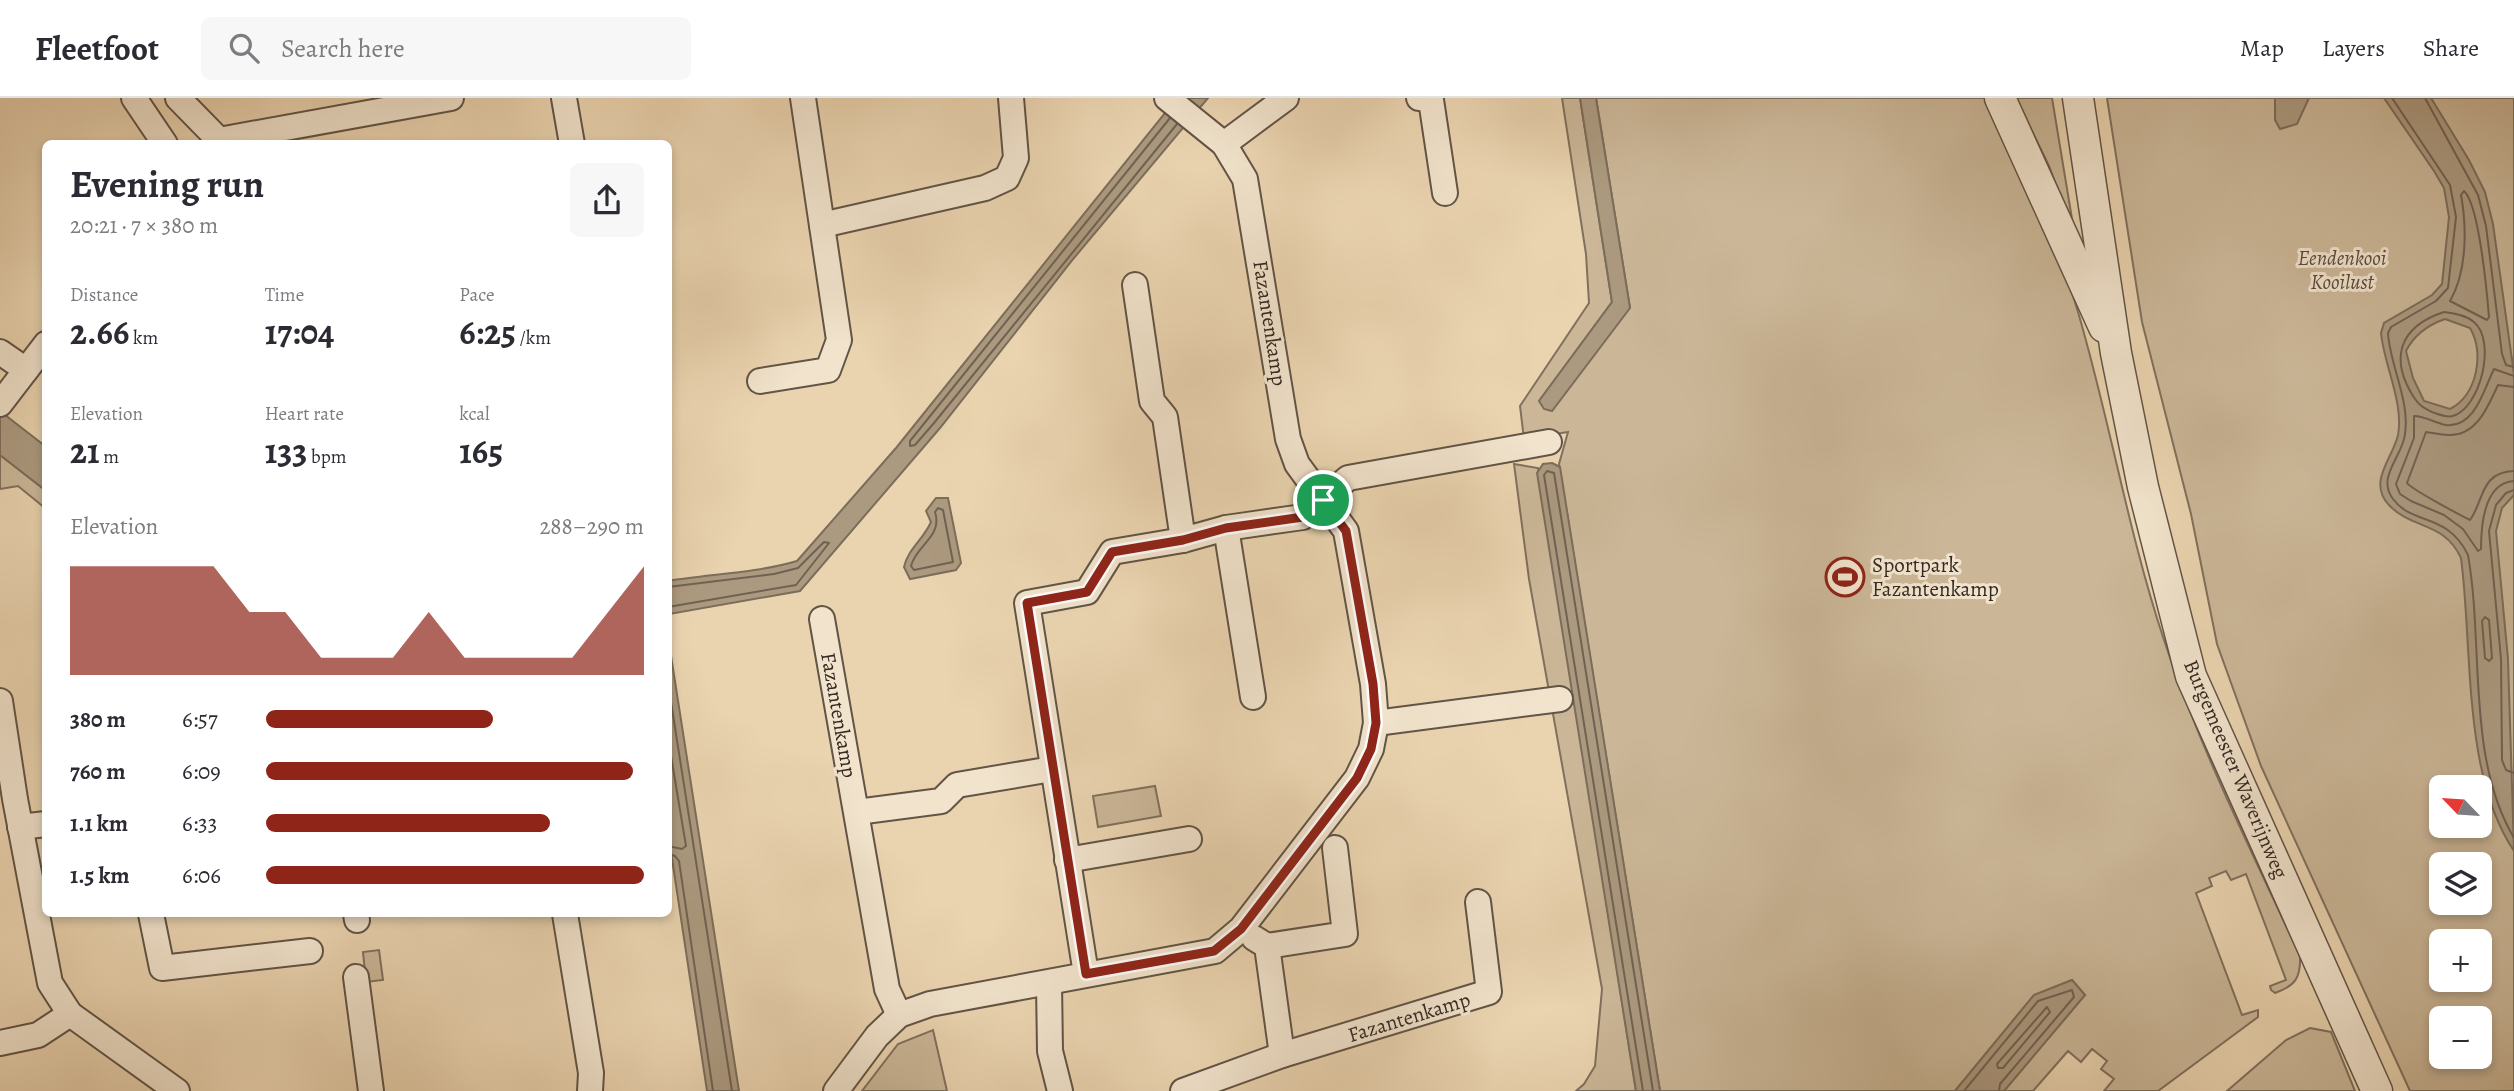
<!DOCTYPE html>
<html lang="en">
<head>
<meta charset="utf-8">
<style>
	:root { --surface:#fff; --page:#f7f7f7; --text:#2b2b33; --muted:#7c7c81; --line:#e1e1e2; --accent:#8f2418 }
	body { margin:0; font-family:Alegreya,serif; background:var(--page); color:var(--text); height:100vh; display:flex; flex-direction:column; font-size:26px; white-space:nowrap }
	* { box-sizing:border-box; margin:0 }
	p { font-size:23px; color:var(--muted) }
	.icon { flex:none; width:38px; height:38px; fill:none; stroke:currentColor; stroke-width:2; stroke-linecap:round; stroke-linejoin:round }
	.map { position:relative; flex:1; overflow:hidden }
	.panel { position:absolute; left:42px; top:42px; width:630px; height:777px; display:flex; flex-direction:column; background:var(--surface); border-radius:10px; box-shadow:0 4px 10px #0003 }
	.panel>* { flex:none }
	.needle { width:46px; rotate:295deg }
	.buttons { position:absolute; left:2429px; top:677px; display:grid; gap:14px }
	.buttons a { display:grid; place-items:center; width:63px; height:63px; border-radius:10px; background:var(--surface); box-shadow:0 4px 10px #0003; font-size:35px }
	.pin { position:absolute; display:grid; place-items:center; width:60px; height:60px; color:#fff; margin:-30px; border:4px solid #fff; border-radius:50%; box-shadow:0 2px 7px #0007 }
	.round { display:grid; place-items:center; flex:none; width:74px; height:74px; border-radius:10px; background:var(--page) }
	.head { display:flex; align-items:center; justify-content:space-between; height:119px; padding:0 28px }
	h1 { font-size:38px; font-weight:600; line-height:52px }
	.stats { display:grid; grid-template-columns:repeat(3,1fr); gap:10px; height:119px; padding:7px 28px }
	.stats div { display:grid; align-content:center }
	.stats b { font-size:35px; font-weight:600 }
	.stats small { font-size:19px; font-weight:400 }
	.stats p { font-size:19px }
	.chart { height:196px; padding:14px 28px }
	.chart p { display:flex; justify-content:space-between }
	.chart svg { width:100%; height:126px; margin-top:7px; fill:var(--accent); opacity:.7 }
	ul { padding:0 28px; list-style:none; font-size:23px }
	li { display:grid; grid-template-columns:112px 84px 1fr; align-items:center; height:52px }
	li i { height:18px; border-radius:9px; background:var(--accent) }
	header { display:flex; align-items:center; gap:42px; box-sizing:border-box; height:98px; padding:0 35px; background:var(--surface); border-bottom:2px solid var(--line) }
	header strong { font-size:33px }
	nav { display:flex; gap:38px; margin-inline-start:auto; font-size:24px }
	.search { width:490px; height:63px; background:var(--page); display:flex; align-items:center; gap:18px; box-sizing:border-box; padding:0 24px; border-radius:10px; color:var(--muted); font-size:26px }
	.map>svg:first-child { display:block }
	.green { fill:#cbb798; stroke:#80705e; stroke-width:2; fill-rule:evenodd }
	.water { fill:#ac9a80; stroke:#7c6d5b; stroke-width:2; fill-rule:evenodd }
	.lines { fill:none; stroke-linecap:round; stroke-linejoin:round }
	.shore { stroke:#706252; stroke-width:2 }
	.minor-casing { stroke:#625446; stroke-width:28 }
	.tertiary-casing { stroke:#625446; stroke-width:33 }
	.minor { stroke:#f1e3cc; stroke-width:24 }
	.tertiary { stroke:#f1e3cc; stroke-width:30 }
	.route-casing { stroke:#fff; stroke-width:14 }
	.route { stroke:#8f2418; stroke-width:9 }
	.labels { text-anchor:middle; dominant-baseline:central; stroke-width:6; stroke-linejoin:round; paint-order:stroke }
	.park-label { font-size:21px; font-style:italic; fill:#5a4c40; stroke:#f1e3cc }
	.street-label { font-size:21px; fill:#342923; stroke:#f1e3cc }
	.poi-label { font-size:21px; fill:#342923; stroke:#f1e3cc; text-anchor:start }
</style>
</head>
<body>
<header>
<strong>Fleetfoot</strong>
<div class="search"><svg class="icon" aria-label="search" viewBox="0 0 24 24"><circle cx="10" cy="10" r="6"/><path d="M15 15l6 6"/></svg>Search here</div>
<nav><a>Map</a><a>Layers</a><a>Share</a></nav>
</header>
<div class="map">
<svg width="2514" height="993" viewBox="0 0 2514 993">
	<rect width="100%" height="100%" fill="#ead4b0"/>
	<filter id="stains"><feTurbulence type="fractalNoise" baseFrequency=".00286" numOctaves="4"/><feColorMatrix values="0 0 0 0 .2 0 0 0 0 .09 0 0 0 0 .02 0 0 0 .5 -.17"/></filter>
	<radialGradient id="worn" r=".72"><stop offset=".6" stop-color="#630" stop-opacity="0"/><stop offset="1" stop-color="#630" stop-opacity=".3"/></radialGradient>
	<g class="green">
		<path d="M 1562,0 L 1580,0 L 1612,204 L 1539,303 L 1630,210 L 1596,0 L 1988,0 C 2021,70 2056,139 2078,214 C 2110,323 2128,434 2164,542 C 2200,651 2252,754 2300,858 C 2301,880 2295,888 2275,895 L 2271,892 L 2270,888 L 2286,882 L 2246,776 L 2231,782 L 2226,773 L 2209,780 L 2212,788 L 2196,795 L 2242,917 L 2258,912 L 2258,919 L 2158,993 L 2104,993 L 2114,981 L 2101,971 L 2107,963 L 2092,951 L 2081,964 L 2068,953 L 2033,993 L 2004,993 L 2085,897 L 2072,882 L 2034,897 L 1955,993 L 1660,993 L 1559,366 L 1568,334 L 1524,341 L 1520,308 L 1589,205 L 1586,156 Z"/>
		<path d="M 2016,0 L 2052,0 L 2075,139 L 2049,68 Z"/>
		<path d="M 2107,0 L 2514,0 L 2514,993 L 2410,993 L 2261,668 L 2217,546 L 2191,416 L 2142,224 ZM 2441,690 L 2480,690 L 2480,728 L 2441,728 ZM 2441,766 L 2480,766 L 2480,805 L 2441,805 ZM 2441,844 L 2480,844 L 2480,882 L 2441,882 ZM 2441,920 L 2480,920 L 2480,959 L 2441,959 Z"/>
		<path d="M 0,357 L 45,392 L 45,410 L 18,388 L 0,391 Z"/>
		<path d="M 1514,366 L 1538,370 L 1636,993 L 1576,993 L 1584,986 L 1595,968 L 1602,891 L 1529,481 Z"/>
		<path d="M 1155,688 L 1161,718 L 1098,729 L 1093,698 Z"/>
		<path d="M 379,852 L 383,882 L 366,884 L 363,854 Z"/>
		<path d="M 2310,930 L 2331,934 L 2355,993 L 2227,993 L 2286,942 Z"/>
		<path d="M 933,932 L 947,993 L 862,993 L 898,946 Z"/>
	</g>
	<g class="water">
		<path d="M 1177,0 L 1208,0 L 1074,160 L 940,330 L 800,493 L 669,516 L 671,558 L 739,993 L 707,993 L 669,741 L 668,483 C 711,476 756,475 797,463 L 896,350 Z"/>
		<path d="M 1580,0 L 1596,0 L 1630,210 L 1552,313 L 1544,311 L 1539,303 L 1612,204 Z"/>
		<path d="M 2275,0 L 2309,0 L 2297,26 L 2280,31 L 2275,22 Z"/>
		<path d="M 2384,0 L 2431,0 L 2469,62 L 2485,94 L 2493,126 L 2514,276 L 2514,397 L 2502,410 L 2496,433 L 2508,561 L 2514,753 C 2462,676 2473,550 2461,460 C 2444,423 2412,432 2389,407 C 2367,384 2393,360 2398,337 C 2404,305 2384,267 2381,235 L 2384,225 L 2432,197 L 2442,186 L 2449,119 L 2444,90 L 2434,73 ZM 2445,221 L 2470,230 C 2485,255 2477,297 2450,311 L 2424,303 L 2413,280 L 2406,253 C 2414,237 2428,227 2445,221 Z"/>
		<path d="M 0,313 L 45,348 L 45,392 L 0,357 Z"/>
		<path d="M 1552,365 L 1560,369 L 1660,993 L 1636,993 L 1537,375 L 1543,366 Z"/>
		<path d="M 936,400 L 948,400 L 961,465 L 956,472 L 910,481 L 904,469 C 908,451 923,442 931,424 L 926,413 Z"/>
		<path d="M 2072,882 L 2085,897 L 2004,993 L 1955,993 L 2034,897 Z"/>
	</g>
	<g class="lines">
		<g class="shore">
			<path d="M 2392,0 L 2450,87 L 2456,119 L 2448,190 L 2436,203 L 2391,229 L 2388,235 C 2390,268 2410,302 2405,336 C 2403,358 2376,379 2393,401 C 2413,428 2447,414 2468,457 C 2484,547 2466,659 2514,740"/>
			<path d="M 2425,0 L 2478,97 L 2486,128 L 2502,256 L 2506,267 L 2514,269"/>
			<path d="M 1170,20 L 910,343 L 910,348 L 915,347 L 934,325 L 1177,26"/>
			<path d="M 2464,93 C 2479,106 2487,195 2489,219 L 2487,222 L 2450,203 C 2467,174 2467,130 2461,97 Z"/>
			<path d="M 2444,214 C 2454,215 2466,217 2474,224 C 2497,244 2480,310 2453,318 C 2446,320 2438,316 2432,314 C 2424,310 2420,308 2415,301 C 2389,262 2398,229 2444,214 Z"/>
			<path d="M 2514,278 L 2494,271 C 2484,291 2475,330 2446,327 C 2435,325 2425,318 2414,318 L 2414,340 L 2396,386 L 2400,396 L 2411,403 L 2444,417 L 2463,431 L 2478,453 L 2481,451 C 2481,428 2484,385 2514,383"/>
			<path d="M 2514,289 L 2498,287 C 2488,308 2477,338 2449,337 C 2441,337 2433,335 2426,334 L 2407,385 C 2411,391 2460,417 2470,422 C 2484,403 2480,374 2514,373"/>
			<path d="M 2514,392 L 2506,395 L 2496,407 L 2489,433 L 2501,561 L 2502,662 L 2506,672 L 2514,675"/>
			<path d="M 938,410 L 943,412 L 953,464 L 914,472 L 911,468 C 916,447 943,439 935,414 Z"/>
			<path d="M 668,489 L 774,476 L 798,470 L 824,444 L 829,445 L 796,487 L 668,509"/>
			<path d="M 2485,519 L 2489,522 L 2492,560 L 2489,563 L 2485,560 L 2482,523 Z"/>
			<path d="M 668,585 L 732,993"/>
			<path d="M 668,640 L 686,748 L 682,751 L 668,748"/>
			<path d="M 668,756 L 675,758 L 679,763 L 713,993"/>
			<path d="M 2047,909 L 2050,914 L 2003,970 L 1998,970 L 1997,966 Z"/>
			<path d="M 1643,993 L 1544,377 L 1547,373 L 1554,375 L 1653,993"/>
			<path d="M 1964,993 L 2038,903 L 2072,892 L 2074,899 L 2000,986 L 1999,993"/>
		</g>
		<defs>
			<g id="minor">
				<path d="M 134,0 L 165,46"/>
				<path d="M 178,0 L 219,42"/>
				<path d="M 564,0 L 572,46"/>
				<path d="M 1419,0 L 1431,2 L 1445,95"/>
				<path d="M 214,46 L 219,42 L 451,0"/>
				<path d="M 1224,46 L 1286,0"/>
				<path d="M 822,127 L 985,90 L 1007,80 L 1016,60 L 1011,0"/>
				<path d="M 1135,187 L 1152,303 L 1165,319 L 1183,442"/>
				<path d="M 0,254 L 26,272"/>
				<path d="M 760,283 L 828,272 L 839,242 L 803,0"/>
				<path d="M 0,306 L 46,246"/>
				<path d="M 1226,430 L 1253,599"/>
				<path d="M 822,521 L 887,891 L 899,917"/>
				<path d="M 0,603 L 15,701 L 50,885 L 70,916 L 177,993"/>
				<path d="M 1376,625 L 1560,601"/>
				<path d="M 857,714 L 941,703 L 957,687 L 1052,671"/>
				<path d="M 20,729 L 46,726"/>
				<path d="M 1067,762 L 1189,741"/>
				<path d="M 151,816 L 162,870 L 310,853"/>
				<path d="M 356,816 L 357,822"/>
				<path d="M 565,816 L 591,975 L 590,993"/>
				<path d="M 1254,840 L 1267,848 L 1282,957"/>
				<path d="M 1267,848 L 1345,836 L 1335,750"/>
				<path d="M 1086,876 L 1027,505 L 1087,494 L 1112,454 L 1183,442 L 1226,430 L 1303,419 L 1348,380 L 1549,344"/>
				<path d="M 356,879 L 371,993"/>
				<path d="M 1049,885 L 1050,953 L 1060,993"/>
				<path d="M 0,945 L 38,937 L 70,916"/>
				<path d="M 836,993 L 877,938 L 899,917 L 930,906 L 1215,853 L 1241,831 L 1357,680 L 1371,651 L 1376,625 L 1373,586 L 1346,433 L 1297,366 L 1288,341 L 1245,81 L 1224,46 L 1167,0"/>
				<path d="M 1183,993 L 1282,957 L 1489,894 L 1478,804"/>
			</g>
			<g id="tertiary">
				<path d="M 2000,0 L 2104,229"/>
				<path d="M 2078,0 L 2116,255 L 2143,389 L 2191,578 L 2377,993"/>
			</g>
		</defs>
		<use href="#minor" class="minor-casing"/>
		<use href="#tertiary" class="tertiary-casing"/>
		<use href="#minor" class="minor"/>
		<use href="#tertiary" class="tertiary"/>
	</g>
	<g class="lines">
		<defs>
			<path id="route" d="M 1323,402 L 1346,433 L 1373,586 L 1376,625 L 1371,651 L 1357,680 L 1241,831 L 1214,853 L 1086,876 L 1027,505 L 1087,494 L 1112,454 L 1183,442 L 1226,430 L 1303,419 Z"/>
		</defs>
		<use href="#route" class="route-casing"/>
		<use href="#route" class="route"/>
	</g>
	<defs>
		<symbol id="stadium-ring" viewBox="-11 -11 22 22"><circle r="9.5" fill="#f1e3cc" stroke="#8f2418" stroke-width="1.5"/><path d="M0-5a6.5 5 0 1 0 0 10a6.5 5 0 1 0 0-10ZM-3.5-1.8h7v3.6h-7Z" fill="#8f2418"/></symbol>
	</defs>
	<g fill-rule="evenodd">
		<use href="#stadium-ring" x="1823" y="457" width="44" height="44"/>
	</g>
	<g class="labels">
		<g class="park-label">
			<text x="2342" y="160">Eendenkooi<tspan x="2342" dy="24">Kooilust</tspan></text>
		</g>
		<g class="street-label">
			<text transform="translate(1270 225) rotate(81)">Fazantenkamp</text>
			<text transform="translate(839 617) rotate(80)">Fazantenkamp</text>
			<text transform="translate(2236 671) rotate(67)">Burgemeester Waverijnweg</text>
			<text transform="translate(1409 919) rotate(-17)">Fazantenkamp</text>
		</g>
		<g class="poi-label">
			<text x="1872" y="467">Sportpark<tspan x="1872" dy="24">Fazantenkamp</tspan></text>
		</g>
	</g>
	<rect width="100%" height="100%" filter="url(#stains)"/>
	<rect width="100%" height="100%" fill="url(#worn)"/>
</svg>
<div class="buttons">
<a><svg class="needle" viewBox="-14 -14 28 28"><path d="M0-13l5 13h-10z" fill="#e53935"/><path d="M0 13l5-13h-10z" fill="#7c7c81"/></svg></a>
<a><svg class="icon" aria-label="layers" viewBox="0 0 24 24"><path d="M12 4l9 5-9 5-9-5zM3 14l9 5 9-5"/></svg></a>
<a>+</a>
<a>−</a>
</div>
<div class="pin" style="left:1323px;top:402px;background:#1e9e55"><svg class="icon" aria-label="arrive" viewBox="0 0 24 24"><path d="M6 21V4h12l-3 4 3 4H6"/></svg></div>
<section class="panel">
<div class="head"><div><h1>Evening run</h1><p>20:21 · 7 × 380 m</p></div><a class="round"><svg class="icon" aria-label="share" viewBox="0 0 24 24"><path d="M12 15V3M7 8l5-5 5 5M5 13v7h14v-7"/></svg></a></div>
<div class="stats">
<div><p>Distance</p><b>2.66<small> km</small></b></div>
<div><p>Time</p><b>17:04</b></div>
<div><p>Pace</p><b>6:25<small> /km</small></b></div>
</div>
<div class="stats">
<div><p>Elevation</p><b>21<small> m</small></b></div>
<div><p>Heart rate</p><b>133<small> bpm</small></b></div>
<div><p>kcal</p><b>165</b></div>
</div>
<div class="chart"><p><span>Elevation</span>288–290 m</p>
<svg viewBox="0 0 160 44" preserveAspectRatio="none"><path d="M0 44V6L10 6L20 6L30 6L40 6L50 22L60 22L70 38L80 38L90 38L100 22L110 38L120 38L130 38L140 38L150 22L160 6V44z"/></svg>
</div>
<ul>
<li><b>380 m</b>6:57<i style="width:60%"></i></li>
<li><b>760 m</b>6:09<i style="width:97%"></i></li>
<li><b>1.1 km</b>6:33<i style="width:75%"></i></li>
<li><b>1.5 km</b>6:06<i style="width:100%"></i></li>
</ul>
</section>
</div>
</body>
</html>
